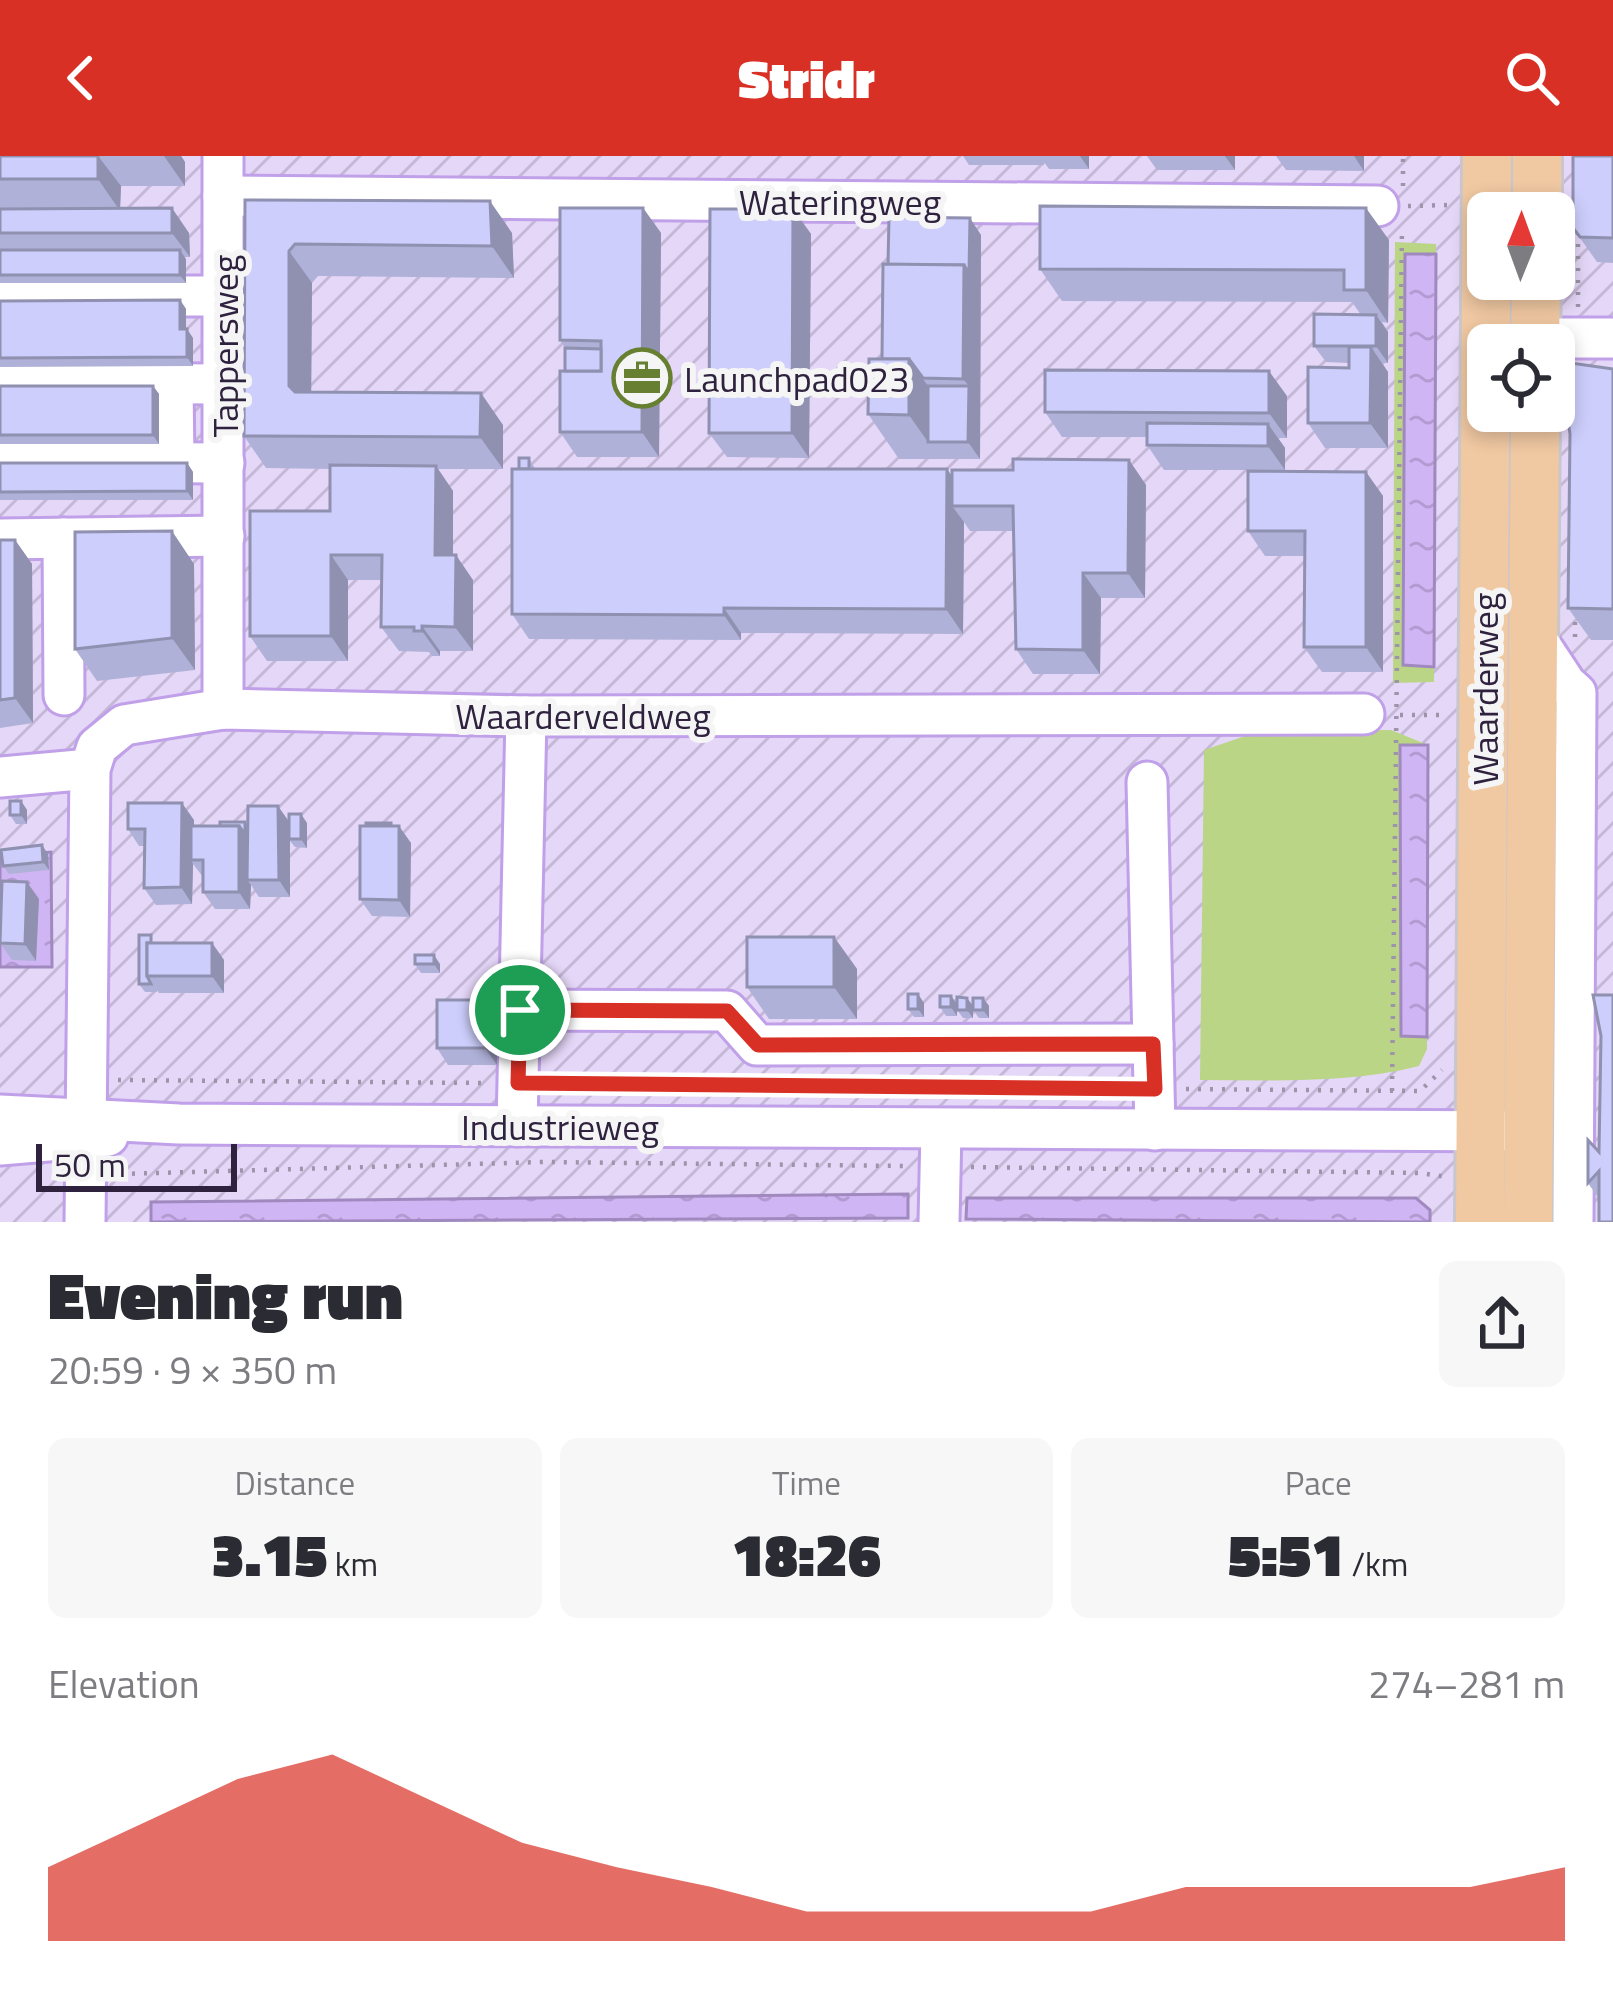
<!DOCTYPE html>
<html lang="en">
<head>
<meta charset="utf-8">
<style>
	:root { --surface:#fff; --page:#f7f7f7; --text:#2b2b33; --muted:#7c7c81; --accent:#d93025 }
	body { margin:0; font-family:"Titillium Web",sans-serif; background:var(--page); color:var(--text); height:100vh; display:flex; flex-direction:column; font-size:45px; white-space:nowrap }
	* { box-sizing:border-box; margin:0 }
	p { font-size:39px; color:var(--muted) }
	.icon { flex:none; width:66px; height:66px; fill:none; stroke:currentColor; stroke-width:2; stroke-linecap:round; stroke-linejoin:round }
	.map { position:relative; height:1066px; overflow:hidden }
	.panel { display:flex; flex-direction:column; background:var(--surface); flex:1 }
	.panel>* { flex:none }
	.needle { width:78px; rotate:1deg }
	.controls { position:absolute; left:1467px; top:36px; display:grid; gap:24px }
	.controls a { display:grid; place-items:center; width:108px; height:108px; border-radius:18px; background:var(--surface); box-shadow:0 6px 18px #0003; font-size:60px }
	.scale { position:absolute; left:36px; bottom:30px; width:201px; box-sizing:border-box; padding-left:12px; border:6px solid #2f223f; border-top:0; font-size:33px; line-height:42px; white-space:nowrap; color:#2f223f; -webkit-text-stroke:9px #f5f5f5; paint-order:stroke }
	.pin { position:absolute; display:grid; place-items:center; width:102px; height:102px; color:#fff; margin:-51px; border:6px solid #fff; border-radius:50%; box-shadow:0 3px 12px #0007 }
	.round { display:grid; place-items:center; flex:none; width:126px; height:126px; border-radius:18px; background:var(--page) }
	.head { display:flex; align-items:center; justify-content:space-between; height:204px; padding:0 48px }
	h1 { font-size:66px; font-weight:800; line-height:90px }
	.stats { display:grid; grid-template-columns:repeat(3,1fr); gap:18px; height:204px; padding:12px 48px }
	.stats div { display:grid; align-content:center; border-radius:18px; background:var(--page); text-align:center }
	.stats b { font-size:60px; font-weight:800 }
	.stats small { font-size:33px; font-weight:400 }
	.stats p { font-size:33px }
	.chart { height:336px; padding:24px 48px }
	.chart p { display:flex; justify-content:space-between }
	.chart svg { width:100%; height:216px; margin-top:12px; fill:var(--accent); opacity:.7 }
	header { display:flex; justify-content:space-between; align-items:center; height:156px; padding:0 48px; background:var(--accent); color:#fff; font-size:54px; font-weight:800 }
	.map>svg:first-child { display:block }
	.industrial { fill:url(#industrial-furrows); fill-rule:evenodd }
	.grass { fill:#bad586 }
	.water { fill:url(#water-ripples); stroke:#a089be; stroke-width:3 }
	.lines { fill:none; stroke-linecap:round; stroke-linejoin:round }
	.minor-casing { stroke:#c0a0e8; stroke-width:45 }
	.major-casing { stroke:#c9c6cd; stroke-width:54 }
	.path { stroke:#9d94a9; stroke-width:4.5; stroke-dasharray:3 9; stroke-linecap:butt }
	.minor { stroke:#fff; stroke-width:39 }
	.major { stroke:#f0c8a2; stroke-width:48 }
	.wall { fill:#b0b1d8 }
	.shaded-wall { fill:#9090b0 }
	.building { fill:#cdcefb; stroke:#9090b0; stroke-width:3 }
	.route-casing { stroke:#fff; stroke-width:24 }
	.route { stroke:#d93025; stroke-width:15 }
	.labels { text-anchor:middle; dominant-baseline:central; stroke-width:12; stroke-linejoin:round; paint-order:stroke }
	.street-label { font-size:36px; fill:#2f223f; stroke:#f5f5f5 }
	.poi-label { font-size:36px; fill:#2f223f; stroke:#f5f5f5; text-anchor:start }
</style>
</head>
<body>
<header><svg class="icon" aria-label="back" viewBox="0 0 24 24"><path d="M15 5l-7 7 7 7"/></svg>Stridr<svg class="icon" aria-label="search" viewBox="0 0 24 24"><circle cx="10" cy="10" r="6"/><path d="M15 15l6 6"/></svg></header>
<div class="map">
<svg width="1613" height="1066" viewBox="0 0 1613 1066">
	<defs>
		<pattern id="industrial-furrows" width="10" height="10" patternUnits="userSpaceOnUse" patternTransform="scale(3)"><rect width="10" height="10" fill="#e5d7f8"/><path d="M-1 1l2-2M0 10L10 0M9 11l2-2" fill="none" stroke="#c5b8d6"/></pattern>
		<pattern id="water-ripples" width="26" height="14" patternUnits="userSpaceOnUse" patternTransform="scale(3)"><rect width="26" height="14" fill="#d0b5f4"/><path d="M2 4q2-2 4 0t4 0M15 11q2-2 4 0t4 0" fill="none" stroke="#b39bd2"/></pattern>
	</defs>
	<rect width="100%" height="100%" fill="#ebe5f4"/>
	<path class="industrial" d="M 0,0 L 1613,0 L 1613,1066 L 0,1066 ZM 1488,57 L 1554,57 L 1554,123 L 1488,123 ZM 1488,189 L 1554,189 L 1554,255 L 1488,255 Z"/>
	<g class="grass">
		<path d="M 1395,86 L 1436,88 L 1436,98 L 1405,99 L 1403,508 L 1434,511 L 1434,526 L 1393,527 Z"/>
		<path d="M 1391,574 L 1428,589 L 1400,590 L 1401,879 L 1427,881 L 1427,893 L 1419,910 C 1347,928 1274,924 1200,924 L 1204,594 L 1260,575 Z"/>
	</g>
	<g class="water">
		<path d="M 1405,98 L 1436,98 L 1434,511 L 1403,509 Z"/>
		<path d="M 1400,589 L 1428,589 L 1427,881 L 1401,880 Z"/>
		<path d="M 51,696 L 52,811 L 0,811 L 0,700 Z"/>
		<path d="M 908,1038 L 908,1062 L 151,1066 L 151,1046 Z"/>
		<path d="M 967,1042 L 1416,1042 L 1430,1054 L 1430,1066 L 966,1063 Z"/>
	</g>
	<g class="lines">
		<defs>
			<g id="minor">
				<path d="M 223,0 L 223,553"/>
				<path d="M 223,40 L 1378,50"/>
				<path d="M 0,140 L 224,140"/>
				<path d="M 1513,189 L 1535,182 L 1613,182"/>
				<path d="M 0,227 L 224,228"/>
				<path d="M 173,228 L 174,306"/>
				<path d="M 0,306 L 224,307"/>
				<path d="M 63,382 L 64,539"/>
				<path d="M 0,383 L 224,380"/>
				<path d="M 1531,475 L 1566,528 L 1576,537 L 1573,1066"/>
				<path d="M 0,621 L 90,613"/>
				<path d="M 1147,626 L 1155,974"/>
				<path d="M 520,854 L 727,855 L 757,889 L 1153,888"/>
				<path d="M 0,959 L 179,968 L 1529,975"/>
				<path d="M 517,970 L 526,560"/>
				<path d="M 0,989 L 108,980"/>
				<path d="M 85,1066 L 90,613 L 97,591 L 124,569 L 223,553 L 526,560 L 1364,558"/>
				<path d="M 939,1066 L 941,973"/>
			</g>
			<g id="major">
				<path d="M 1537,57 L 1537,0"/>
				<path d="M 1535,189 L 1536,123"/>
				<path d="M 1480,1066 L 1487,0"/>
				<path d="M 1528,1066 L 1535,255"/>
			</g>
		</defs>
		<use href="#minor" class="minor-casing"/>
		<use href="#major" class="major-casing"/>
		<g class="path">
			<path d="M 1403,30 L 1403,0"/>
			<path d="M 1408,50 L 1450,49"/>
			<path d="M 1578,151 L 1578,78"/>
			<path d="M 1575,481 L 1575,456"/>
			<path d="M 1400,559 L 1448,559"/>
			<path d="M 118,924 L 485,927"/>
			<path d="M 550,928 L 1121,933"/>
			<path d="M 1186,933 L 1420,935 L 1442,914"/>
			<path d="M 1392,935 L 1402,71"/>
			<path d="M 971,1011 L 1421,1017 L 1446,1021"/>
			<path d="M 120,1018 L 544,1006 L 906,1010"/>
		</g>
		<use href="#minor" class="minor"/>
		<use href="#major" class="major"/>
	</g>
	<g class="wall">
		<path d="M 0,0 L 181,0 L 185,6 L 185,30 L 121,30 L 120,52 L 189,77 L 190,101 L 185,101 L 186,127 L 0,127 Z"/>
		<path d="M 963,0 L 1089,0 L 1089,13 L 1049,13 L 1044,6 L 1044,9 L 969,9 Z"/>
		<path d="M 1147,0 L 1235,0 L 1235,14 L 1157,14 Z"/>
		<path d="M 1276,0 L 1364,0 L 1364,15 L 1286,14 Z"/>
		<path d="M 1613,0 L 1613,107 L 1597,106 L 1573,72 Z"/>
		<path d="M 245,44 L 512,77 L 514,122 L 318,120 L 312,127 L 311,236 L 503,269 L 503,313 L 438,313 L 453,335 L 453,399 L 473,424 L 473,495 L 440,495 L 440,500 L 432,500 L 429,496 L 399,495 L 381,471 L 381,424 L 348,424 L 348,505 L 267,505 L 250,480 L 330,355 L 330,313 L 266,312 L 244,280 Z"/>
		<path d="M 643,52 L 661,77 L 659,301 L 577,301 L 560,276 L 565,215 L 565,192 L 560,184 Z"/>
		<path d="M 793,53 L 811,78 L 809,302 L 727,301 L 709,277 Z"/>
		<path d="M 981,79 L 980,303 L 899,303 L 868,258 L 882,203 L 888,109 Z"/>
		<path d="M 1389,84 L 1388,167 L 1382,166 L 1388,176 L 1388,207 L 1382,207 L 1388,216 L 1388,292 L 1325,292 L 1308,267 L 1349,212 L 1349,207 L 1326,206 L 1314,190 L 1361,159 L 1352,146 L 1062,145 L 1040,113 Z"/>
		<path d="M 180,144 L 186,153 L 186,173 L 193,182 L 193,210 L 0,211 L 0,145 Z"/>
		<path d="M 1613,213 L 1613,484 L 1591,484 L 1568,452 Z"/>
		<path d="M 0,230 L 153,230 L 159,238 L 159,288 L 0,288 Z"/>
		<path d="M 1287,240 L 1287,282 L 1278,282 L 1285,292 L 1285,314 L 1164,314 L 1147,289 L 1147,281 L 1062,281 L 1045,256 Z"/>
		<path d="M 529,302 L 535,313 L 947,313 L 952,321 L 1013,314 L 1129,304 L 1146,329 L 1145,442 L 1101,442 L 1100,518 L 1033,518 L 1016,493 L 1013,375 L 970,375 L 964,366 L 963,478 L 741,477 L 741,484 L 529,483 L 512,458 L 519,313 Z"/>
		<path d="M 0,307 L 187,307 L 193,316 L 193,344 L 0,344 Z"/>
		<path d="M 1366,316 L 1383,340 L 1383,516 L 1322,516 L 1304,491 L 1305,400 L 1265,400 L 1248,375 Z"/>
		<path d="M 0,384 L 15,384 L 32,408 L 33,567 L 0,572 Z"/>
		<path d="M 194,408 L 195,514 L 97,525 L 75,493 Z"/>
		<path d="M 21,645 L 27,654 L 27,668 L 16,668 L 10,659 Z"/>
		<path d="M 194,664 L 194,670 L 220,670 L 245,666 L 247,670 L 289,665 L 307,667 L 307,692 L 295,691 L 290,685 L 290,741 L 259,741 L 251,729 L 250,753 L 215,753 L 203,736 L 203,721 L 193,708 L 192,748 L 156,749 L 144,732 L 145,690 L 139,690 L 128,673 Z"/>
		<path d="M 394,670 L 411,687 L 410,761 L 372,760 L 360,743 Z"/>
		<path d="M 48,698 L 49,714 L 9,718 L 3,710 Z"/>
		<path d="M 39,743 L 36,805 L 12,804 L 0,787 Z"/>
		<path d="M 834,781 L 857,813 L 857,863 L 769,863 L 747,831 Z"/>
		<path d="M 157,787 L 212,787 L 224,804 L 224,837 L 159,837 L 157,834 L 157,836 L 145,836 L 139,828 Z"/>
		<path d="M 415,808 L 440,808 L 440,817 L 421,817 Z"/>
		<path d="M 1613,839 L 1599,1043 L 1588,1027 L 1599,996 Z"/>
		<path d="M 951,840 L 957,848 L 957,860 L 946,860 L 940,851 Z"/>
		<path d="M 967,842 L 973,850 L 973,862 L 963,862 L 957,854 Z"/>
		<path d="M 983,842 L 989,850 L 989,862 L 979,862 L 973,854 Z"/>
		<path d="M 924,847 L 924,861 L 914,861 L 908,853 Z"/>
		<path d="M 497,861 L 497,909 L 448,909 L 437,892 Z"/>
	</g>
	<g class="shaded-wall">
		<path d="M 98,0 L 121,30 L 120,55 L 98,23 Z"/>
		<path d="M 164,0 L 181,0 L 185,6 L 185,30 Z"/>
		<path d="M 1080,0 L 1089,0 L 1089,13 Z"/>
		<path d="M 1225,0 L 1235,0 L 1235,14 Z"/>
		<path d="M 1354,0 L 1364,0 L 1364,15 Z"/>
		<path d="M 490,45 L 512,77 L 514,122 L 492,90 Z"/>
		<path d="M 172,52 L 189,77 L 190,101 L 172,77 Z"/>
		<path d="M 643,52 L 661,77 L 659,301 L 642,276 Z"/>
		<path d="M 1366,52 L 1389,84 L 1388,167 L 1366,134 Z"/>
		<path d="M 793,53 L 811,78 L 809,302 L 792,277 Z"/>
		<path d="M 970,62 L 981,79 L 980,303 L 968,286 L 969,230 L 963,223 L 964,109 Z"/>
		<path d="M 180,94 L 186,103 L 186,127 L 180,119 Z"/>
		<path d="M 289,95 L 312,127 L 311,262 L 289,230 Z"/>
		<path d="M 180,144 L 186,153 L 186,182 L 180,173 Z"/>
		<path d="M 1376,159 L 1388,176 L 1388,207 L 1376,190 Z"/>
		<path d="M 187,173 L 193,182 L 193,210 L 187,201 Z"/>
		<path d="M 1371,191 L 1388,216 L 1388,292 L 1370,267 Z"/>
		<path d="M 909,203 L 940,247 L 928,286 L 940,303 L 909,259 Z"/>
		<path d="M 1269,215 L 1287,240 L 1287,282 L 1269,257 Z"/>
		<path d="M 153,230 L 159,238 L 159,288 L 153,279 Z"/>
		<path d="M 481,237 L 503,269 L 503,313 L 480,281 Z"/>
		<path d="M 1268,268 L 1285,292 L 1285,314 L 1268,290 Z"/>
		<path d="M 1129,304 L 1146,329 L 1145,442 L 1128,417 Z"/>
		<path d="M 187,307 L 193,316 L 193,344 L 187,335 Z"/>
		<path d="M 436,310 L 453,335 L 453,424 L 435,399 Z"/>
		<path d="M 947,313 L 964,338 L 952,350 L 964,366 L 963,478 L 946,453 Z"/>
		<path d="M 1366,316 L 1383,340 L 1383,516 L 1366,491 Z"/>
		<path d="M 172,375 L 194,408 L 195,514 L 172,482 Z"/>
		<path d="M 15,384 L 32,408 L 33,567 L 15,542 Z"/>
		<path d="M 331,399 L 348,424 L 348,505 L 331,480 Z"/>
		<path d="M 456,399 L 473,424 L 473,495 L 455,471 Z"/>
		<path d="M 1083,417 L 1101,442 L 1100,518 L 1083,494 Z"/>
		<path d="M 724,452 L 741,477 L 741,484 L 724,459 Z"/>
		<path d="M 422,470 L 440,495 L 440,500 L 422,475 Z"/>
		<path d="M 21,645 L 27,654 L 27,668 L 21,659 Z"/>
		<path d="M 182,647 L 194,664 L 193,704 L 191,704 L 193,708 L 192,748 L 181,731 Z"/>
		<path d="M 278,650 L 290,667 L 290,741 L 279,724 Z"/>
		<path d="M 301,658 L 307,667 L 307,692 L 301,683 Z"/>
		<path d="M 245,666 L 251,674 L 247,724 L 251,729 L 250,753 L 239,736 L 239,670 Z"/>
		<path d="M 399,670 L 411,687 L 410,761 L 399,744 Z"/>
		<path d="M 42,689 L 48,698 L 49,714 L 43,706 Z"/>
		<path d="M 27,726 L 39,743 L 36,805 L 25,788 Z"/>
		<path d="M 834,781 L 857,813 L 857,863 L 834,831 Z"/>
		<path d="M 212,787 L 224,804 L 224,837 L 212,820 Z"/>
		<path d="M 434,799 L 440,808 L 440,817 L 434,808 Z"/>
		<path d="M 918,838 L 924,847 L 924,861 L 918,853 Z"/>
		<path d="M 951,840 L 957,848 L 957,860 L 951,851 Z"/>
		<path d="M 967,842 L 973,850 L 973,862 L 967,854 Z"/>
		<path d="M 983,842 L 989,850 L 989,862 L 983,854 Z"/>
		<path d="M 485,844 L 497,861 L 497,909 L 485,892 Z"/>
	</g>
	<g class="building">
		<rect x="0" y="0" width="98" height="23"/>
		<path d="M 1573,0 L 1613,0 L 1613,82 L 1580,81 L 1573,72 Z"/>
		<path d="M 245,44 L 490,45 L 492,90 L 295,88 L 289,95 L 289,230 L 295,236 L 481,237 L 480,281 L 244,280 Z"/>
		<path d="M 1040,50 L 1366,52 L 1366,134 L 1344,134 L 1344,114 L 1040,113 Z"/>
		<path d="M 172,52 L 172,77 L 0,77 L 0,53 Z"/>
		<path d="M 560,52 L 643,52 L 642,276 L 560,276 L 560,215 L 601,215 L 601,185 L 560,184 Z"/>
		<path d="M 710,53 L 793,53 L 792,277 L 709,277 Z"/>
		<path d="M 889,61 L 970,62 L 969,117 L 964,109 L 888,109 Z"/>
		<rect x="0" y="94" width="180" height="25"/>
		<path d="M 883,108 L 964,109 L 963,223 L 923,222 L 909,203 L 882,203 Z"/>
		<path d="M 180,144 L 180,173 L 187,173 L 187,201 L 0,202 L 0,145 Z"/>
		<path d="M 1314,158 L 1376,159 L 1376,190 L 1314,190 Z"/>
		<path d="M 1349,191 L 1371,191 L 1370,267 L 1308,267 L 1308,211 L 1349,212 Z"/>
		<path d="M 565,192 L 601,193 L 601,215 L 565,215 Z"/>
		<path d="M 869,203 L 909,203 L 909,259 L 868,258 Z"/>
		<path d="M 1571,207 L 1613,213 L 1613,453 L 1568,452 L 1570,278 L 1566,251 Z"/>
		<path d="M 1045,214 L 1269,215 L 1269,257 L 1045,256 Z"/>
		<rect x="0" y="230" width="153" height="49"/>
		<path d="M 928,230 L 969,230 L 968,286 L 928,286 Z"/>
		<path d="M 1147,267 L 1268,268 L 1268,290 L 1147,289 Z"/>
		<rect x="519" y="302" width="10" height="11"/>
		<path d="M 1013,303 L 1129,304 L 1128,417 L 1083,417 L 1083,494 L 1016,493 L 1013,350 L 952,350 L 952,314 L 1013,314 Z"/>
		<path d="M 0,307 L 187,307 L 187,335 L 0,336 Z"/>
		<path d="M 330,309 L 436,310 L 435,399 L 456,399 L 455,471 L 422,470 L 422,475 L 414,475 L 414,471 L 381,471 L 382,399 L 331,399 L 331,480 L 250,480 L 250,355 L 330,355 Z"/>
		<path d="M 512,313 L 947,313 L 946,453 L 724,452 L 724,459 L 512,458 Z"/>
		<path d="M 1248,315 L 1366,316 L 1366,491 L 1304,491 L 1305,375 L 1248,375 Z"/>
		<path d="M 172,375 L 172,482 L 75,493 L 75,376 Z"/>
		<path d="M 0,384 L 15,384 L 15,542 L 0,544 Z"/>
		<rect x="10" y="645" width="11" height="14"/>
		<path d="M 128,647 L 182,647 L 181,731 L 144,732 L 145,673 L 128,673 Z"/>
		<path d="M 248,650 L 278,650 L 279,724 L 247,724 Z"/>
		<rect x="289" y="658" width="12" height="25"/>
		<path d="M 220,666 L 245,666 L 245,678 L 239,670 L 220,670 Z"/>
		<rect x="366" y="667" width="25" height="3"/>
		<path d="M 191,670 L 239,670 L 239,736 L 203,736 L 203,704 L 191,704 Z"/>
		<path d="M 360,670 L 399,670 L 399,744 L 360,743 Z"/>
		<path d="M 42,689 L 43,706 L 3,710 L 1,694 Z"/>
		<path d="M 2,725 L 27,726 L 25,788 L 0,787 Z"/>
		<path d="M 139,779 L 151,779 L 151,787 L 147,787 L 147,820 L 151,828 L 139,828 Z"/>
		<rect x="747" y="781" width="87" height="50"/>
		<rect x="147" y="787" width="65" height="33"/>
		<rect x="415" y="799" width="19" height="9"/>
		<rect x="908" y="838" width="10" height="15"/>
		<path d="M 1593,839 L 1613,839 L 1613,1066 L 1599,1066 L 1599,1015 L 1588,1027 L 1588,984 L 1599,996 L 1601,880 Z"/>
		<rect x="940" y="840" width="11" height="11"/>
		<path d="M 957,841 L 967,842 L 967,854 L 957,854 Z"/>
		<rect x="973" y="842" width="10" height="12"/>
		<rect x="437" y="844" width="48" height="48"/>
	</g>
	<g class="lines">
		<defs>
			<path id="route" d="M 520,854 L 727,855 L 758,889 L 1153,888 L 1155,933 L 518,927 Z"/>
		</defs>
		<use href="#route" class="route-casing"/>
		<use href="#route" class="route"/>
	</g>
	<defs>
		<symbol id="office-ring" viewBox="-11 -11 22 22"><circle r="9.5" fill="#f5f5f5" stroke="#677f31" stroke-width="1.5"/><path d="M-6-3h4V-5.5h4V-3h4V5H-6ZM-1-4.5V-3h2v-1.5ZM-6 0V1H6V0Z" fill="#677f31"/></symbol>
	</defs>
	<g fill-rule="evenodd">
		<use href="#office-ring" x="609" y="189" width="66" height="66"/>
	</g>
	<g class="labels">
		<g class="street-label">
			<text x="840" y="45">Wateringweg</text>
			<text transform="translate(224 190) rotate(-90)">Tappersweg</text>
			<text transform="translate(1484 533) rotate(-90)">Waarderweg</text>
			<text x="583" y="559">Waarderveldweg</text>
			<text x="560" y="970">Industrieweg</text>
		</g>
		<g class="poi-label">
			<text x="684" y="222">Launchpad023</text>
		</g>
	</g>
</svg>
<div class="controls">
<a><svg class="needle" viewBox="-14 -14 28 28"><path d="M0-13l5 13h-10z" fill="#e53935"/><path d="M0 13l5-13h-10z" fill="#7c7c81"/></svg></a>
<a><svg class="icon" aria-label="locate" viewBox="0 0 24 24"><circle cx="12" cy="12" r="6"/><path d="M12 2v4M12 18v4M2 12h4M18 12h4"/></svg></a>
</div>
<div class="scale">50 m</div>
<div class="pin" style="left:520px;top:854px;background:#1e9e55"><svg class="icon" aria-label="arrive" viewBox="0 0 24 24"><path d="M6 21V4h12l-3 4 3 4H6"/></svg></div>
</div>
<section class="panel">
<div class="head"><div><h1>Evening run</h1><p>20:59 · 9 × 350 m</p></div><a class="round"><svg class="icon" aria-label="share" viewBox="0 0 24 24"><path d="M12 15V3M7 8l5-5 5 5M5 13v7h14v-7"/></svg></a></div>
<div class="stats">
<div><p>Distance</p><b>3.15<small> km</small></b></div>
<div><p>Time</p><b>18:26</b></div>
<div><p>Pace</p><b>5:51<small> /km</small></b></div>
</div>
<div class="chart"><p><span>Elevation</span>274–281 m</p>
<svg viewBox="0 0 160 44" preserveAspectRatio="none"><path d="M0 44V29L10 20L20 11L30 6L40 15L50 24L60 29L70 33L80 38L90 38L100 38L110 38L120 33L130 33L140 33L150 33L160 29V44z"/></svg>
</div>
</section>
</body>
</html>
